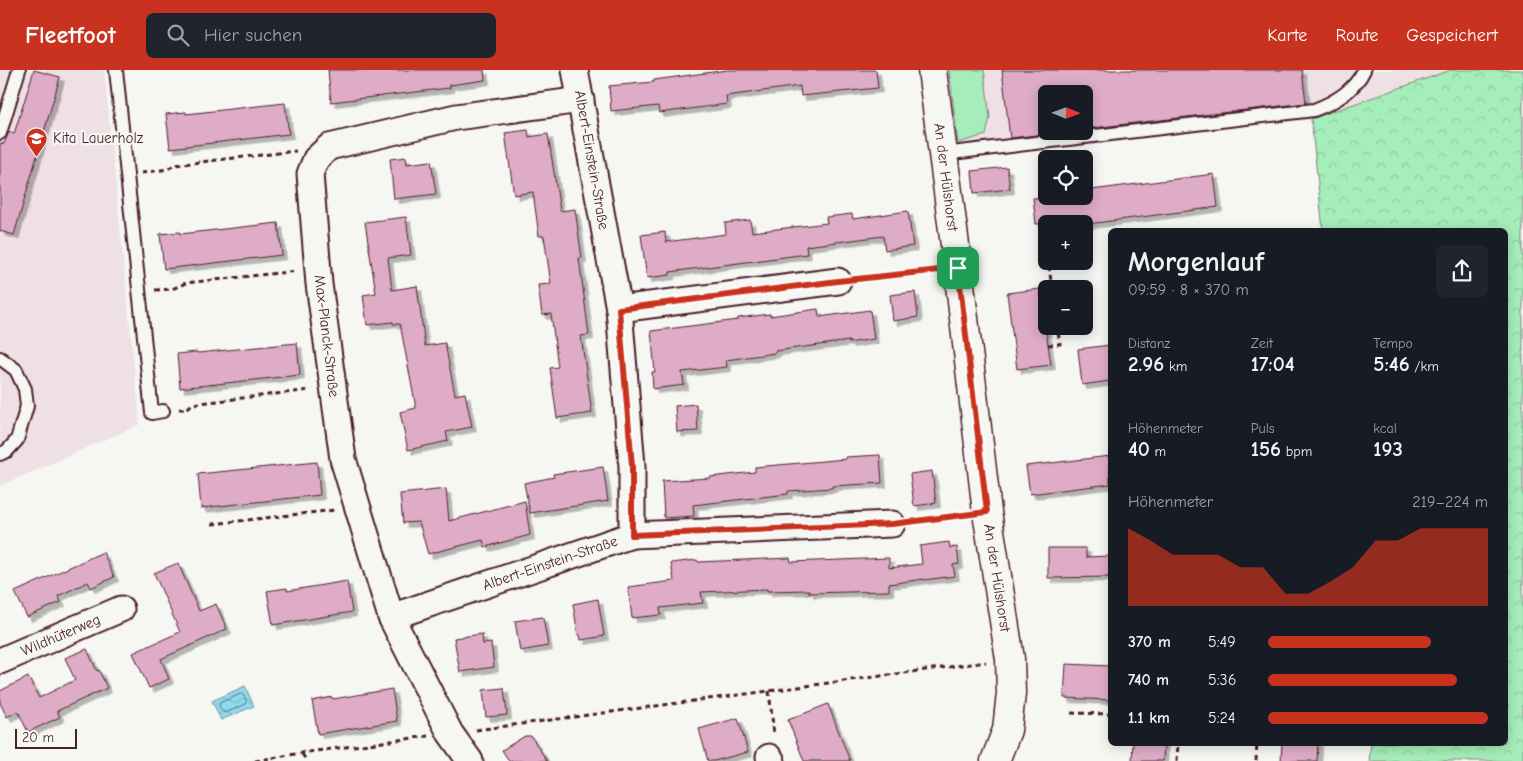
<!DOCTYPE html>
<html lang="de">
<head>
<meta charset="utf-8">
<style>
	:root { --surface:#171b24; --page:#20242c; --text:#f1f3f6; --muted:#9ea1a6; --accent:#c8321e }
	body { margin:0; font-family:"Comic Neue",sans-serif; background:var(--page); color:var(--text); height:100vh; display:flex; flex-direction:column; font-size:19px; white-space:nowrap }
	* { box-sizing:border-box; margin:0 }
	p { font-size:16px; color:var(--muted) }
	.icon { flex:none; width:28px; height:28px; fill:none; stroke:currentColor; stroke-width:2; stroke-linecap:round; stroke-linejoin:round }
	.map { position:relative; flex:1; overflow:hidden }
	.panel { position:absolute; left:1108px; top:158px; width:400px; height:518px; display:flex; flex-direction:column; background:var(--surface); border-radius:8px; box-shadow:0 2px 12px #0003 }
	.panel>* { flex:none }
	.needle { width:32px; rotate:91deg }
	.controls { position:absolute; left:1038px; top:15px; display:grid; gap:10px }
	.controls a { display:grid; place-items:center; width:55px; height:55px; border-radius:8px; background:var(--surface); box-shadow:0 2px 12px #0003; font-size:25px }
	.scale { position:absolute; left:15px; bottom:12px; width:62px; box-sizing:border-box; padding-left:5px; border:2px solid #4a1f2b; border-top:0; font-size:14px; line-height:18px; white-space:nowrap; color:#4a1f2b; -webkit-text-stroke:4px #f6f6f2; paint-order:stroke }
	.pin { position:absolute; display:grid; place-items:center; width:42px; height:42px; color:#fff; margin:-21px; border-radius:10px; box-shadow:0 2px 8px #0006 }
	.round { display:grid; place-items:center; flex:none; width:52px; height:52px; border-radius:8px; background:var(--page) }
	.head { display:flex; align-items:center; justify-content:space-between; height:85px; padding:0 20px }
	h1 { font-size:28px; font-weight:700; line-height:38px }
	.stats { display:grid; grid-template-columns:repeat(3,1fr); gap:8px; height:85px; padding:5px 20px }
	.stats div { display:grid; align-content:center }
	.stats b { font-size:21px; font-weight:700 }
	.stats small { font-size:14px; font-weight:400 }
	.stats p { font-size:14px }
	.chart { height:140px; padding:10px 20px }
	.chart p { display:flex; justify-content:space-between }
	.chart svg { width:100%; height:90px; margin-top:5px; fill:var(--accent); opacity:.7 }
	ul { padding:0 20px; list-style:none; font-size:16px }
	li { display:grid; grid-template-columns:80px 60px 1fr; align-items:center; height:38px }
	li i { height:12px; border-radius:6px; background:var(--accent) }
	header { display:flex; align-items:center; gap:30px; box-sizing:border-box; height:70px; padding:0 25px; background:var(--accent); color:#fff }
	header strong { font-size:24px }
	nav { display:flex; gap:28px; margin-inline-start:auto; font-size:18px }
	.search { width:350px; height:45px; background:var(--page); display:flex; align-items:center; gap:12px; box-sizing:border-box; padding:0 18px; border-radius:8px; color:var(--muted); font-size:19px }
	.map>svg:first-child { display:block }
	.built { fill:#efe0e5; fill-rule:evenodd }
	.grass { fill:#a5edba; stroke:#788672 }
	.forest { fill:url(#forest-crowns); stroke:#788672 }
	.water { fill:url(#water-waves); stroke:#73909f }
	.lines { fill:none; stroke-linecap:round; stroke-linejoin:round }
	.shore { stroke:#656a79; stroke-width:1 }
	.building { fill:#dfacc8; stroke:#4a1f2b; filter:url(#shadow) }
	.service-casing { stroke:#4a1f2b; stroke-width:16 }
	.minor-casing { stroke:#4a1f2b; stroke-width:29 }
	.tertiary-casing { stroke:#4a1f2b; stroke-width:31 }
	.path { stroke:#4a1f2b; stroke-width:3; stroke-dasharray:5 4; stroke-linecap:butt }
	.service { stroke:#f6f6f2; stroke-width:12 }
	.minor { stroke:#f6f6f2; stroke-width:25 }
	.tertiary { stroke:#f6f6f2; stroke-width:28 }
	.route-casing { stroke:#fff; stroke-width:10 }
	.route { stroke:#c8321e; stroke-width:6 }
	.labels { text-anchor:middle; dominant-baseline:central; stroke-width:4.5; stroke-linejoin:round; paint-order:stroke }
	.poi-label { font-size:15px; fill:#4a1f2b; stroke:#f6f6f2; text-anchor:start }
	.street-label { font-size:15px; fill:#4a1f2b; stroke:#f6f6f2 }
</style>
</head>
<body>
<header>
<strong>Fleetfoot</strong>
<div class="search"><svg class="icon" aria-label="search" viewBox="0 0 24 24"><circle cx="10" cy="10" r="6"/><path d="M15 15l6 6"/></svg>Hier suchen</div>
<nav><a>Karte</a><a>Route</a><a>Gespeichert</a></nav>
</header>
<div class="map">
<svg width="1523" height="691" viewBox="0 0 1523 691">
	<defs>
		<pattern id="forest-crowns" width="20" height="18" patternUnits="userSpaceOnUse" patternTransform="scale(1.25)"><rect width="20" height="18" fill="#a5edba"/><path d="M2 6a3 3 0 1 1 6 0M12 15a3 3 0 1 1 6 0" fill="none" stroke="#90cba0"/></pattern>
		<pattern id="water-waves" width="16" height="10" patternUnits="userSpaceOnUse" patternTransform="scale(1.25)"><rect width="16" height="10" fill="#8edbed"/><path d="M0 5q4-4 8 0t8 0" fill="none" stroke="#7cbccb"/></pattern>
		<filter id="shadow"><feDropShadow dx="4.5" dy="4.5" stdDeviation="0" flood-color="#0004"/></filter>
	</defs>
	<rect width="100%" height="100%" fill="#f6f6f2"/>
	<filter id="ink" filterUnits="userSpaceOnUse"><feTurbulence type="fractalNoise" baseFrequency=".02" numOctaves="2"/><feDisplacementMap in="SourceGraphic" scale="10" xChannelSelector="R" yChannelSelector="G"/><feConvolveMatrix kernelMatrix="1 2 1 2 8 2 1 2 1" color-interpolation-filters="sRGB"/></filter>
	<g filter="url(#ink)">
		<g class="built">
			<path d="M 0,0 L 104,0 L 140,354 L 0,416 Z"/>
			<path d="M 932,0 L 1451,0 L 1311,49 L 944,92 ZM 1046,24 L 1084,24 L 1084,61 L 1046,61 Z"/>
		</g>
		<path class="grass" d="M 949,0 L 984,0 L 990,47 L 986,65 L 958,73 Z"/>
		<path class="forest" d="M 1451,0 L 1523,0 L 1523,691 L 1369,691 L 1371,673 L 1505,672 L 1505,160 L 1323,160 L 1311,49 Z"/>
		<path class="water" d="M 245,616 L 254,636 L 221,650 L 212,631 Z"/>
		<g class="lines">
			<path class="shore" d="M 241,624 C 244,624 247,630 246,634 L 225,643 L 223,642 L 219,636 L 220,633 Z"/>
		</g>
		<g class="building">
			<path d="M 34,0 L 60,7 L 14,165 L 0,161 L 0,73 L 4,74 L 9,62 L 14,64 Z"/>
			<path d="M 328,0 L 484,0 L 485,10 L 450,15 L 450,18 L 331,32 Z"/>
			<path d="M 727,0 L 876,0 L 878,18 L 801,26 L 800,16 L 726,26 L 727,34 L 659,43 L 658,36 L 611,41 L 609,16 L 654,12 L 654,10 Z"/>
			<path d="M 1002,0 L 1302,0 L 1306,33 L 1084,59 L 1084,24 L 1046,24 L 1046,64 L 1010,68 Z"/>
			<path d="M 285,33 L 289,64 L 170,78 L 166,44 L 186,42 L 186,44 Z"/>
			<path d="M 528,60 L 529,67 L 548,64 L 560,141 L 575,139 L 582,188 L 579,188 L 589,265 L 581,266 L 592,343 L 557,348 L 550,298 L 558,297 L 551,244 L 542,245 L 538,215 L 551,214 L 544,166 L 539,166 L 533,122 L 514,125 L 505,63 Z"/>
			<path d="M 406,87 L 407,94 L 431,91 L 436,124 L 394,129 L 390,89 Z"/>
			<path d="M 1007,97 L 1010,119 L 974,123 L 972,101 Z"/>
			<path d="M 1214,104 L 1218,137 L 1088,154 L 1036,154 L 1033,128 L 1084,126 L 1084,121 Z"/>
			<path d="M 908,141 L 913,176 L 885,180 L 883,166 L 806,176 L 807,184 L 670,202 L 670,205 L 647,208 L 641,165 L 665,162 L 666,172 L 726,164 L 725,153 L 750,150 L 752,162 L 827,153 L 826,147 L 852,144 L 853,149 Z"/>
			<path d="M 406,147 L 411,185 L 388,188 L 392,220 L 417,216 L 425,276 L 445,273 L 455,325 L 465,323 L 472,357 L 446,362 L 448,371 L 408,380 L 400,342 L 416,338 L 400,254 L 393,254 L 393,252 L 367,255 L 363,225 L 376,223 L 365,152 Z"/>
			<path d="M 278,153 L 282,185 L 164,199 L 160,164 L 180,162 L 180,164 Z"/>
			<path d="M 1040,219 L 1051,295 L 1017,299 L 1007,223 Z"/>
			<path d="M 915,222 L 918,247 L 893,251 L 890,225 Z"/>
			<path d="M 818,239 L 819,247 L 870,240 L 874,269 L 849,273 L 849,271 L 775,281 L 775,283 L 726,290 L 727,297 L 682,302 L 684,315 L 653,319 L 652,302 L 655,302 L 651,261 L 738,250 L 738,248 L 770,244 L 770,246 Z"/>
			<path d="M 297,273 L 300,305 L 180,318 L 177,284 L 197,282 L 198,283 Z"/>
			<path d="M 1110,275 L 1110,311 L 1082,315 L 1078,279 Z"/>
			<path d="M 696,334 L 698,361 L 677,362 L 675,336 Z"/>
			<path d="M 880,385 L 882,413 L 832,416 L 832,418 L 788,421 L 788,424 L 693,435 L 694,446 L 664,448 L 662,411 L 710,408 L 710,407 L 755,402 L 755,397 L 846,389 L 846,387 Z"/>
			<path d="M 1110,386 L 1110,414 L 1030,424 L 1026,396 Z"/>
			<path d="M 317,392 L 320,425 L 201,438 L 198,404 Z"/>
			<path d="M 603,397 L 608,431 L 530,443 L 524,413 L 554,407 L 553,404 Z"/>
			<path d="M 932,401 L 936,433 L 914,436 L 910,404 Z"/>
			<path d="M 446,419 L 449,451 L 525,431 L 530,465 L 485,477 L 483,470 L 428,484 L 419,452 L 403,453 L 400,424 Z"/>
			<path d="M 949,472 L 950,478 L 957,477 L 959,494 L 953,495 L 955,506 L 924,510 L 924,509 L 889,514 L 889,521 L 809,523 L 809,520 L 767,521 L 767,519 L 701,522 L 703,533 L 660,538 L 661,545 L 632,548 L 628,517 L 674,511 L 671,493 L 697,490 L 698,492 L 790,488 L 791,492 L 889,488 L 889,498 L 922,494 L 920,476 Z"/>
			<path d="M 1048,478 L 1086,478 L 1086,487 L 1110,486 L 1110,507 L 1048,508 Z"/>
			<path d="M 103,482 L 114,507 L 91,518 L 88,512 L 58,526 L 61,532 L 27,547 L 15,522 Z"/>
			<path d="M 178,493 L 199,541 L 216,534 L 227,559 L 161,589 L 169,609 L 149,618 L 133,583 L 180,562 L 154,503 Z"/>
			<path d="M 347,511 L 352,542 L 273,555 L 267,521 L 287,518 L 287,521 Z"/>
			<path d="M 598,529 L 604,566 L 581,570 L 580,565 L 578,565 L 573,534 Z"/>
			<path d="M 543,547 L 548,576 L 520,581 L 515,551 Z"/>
			<path d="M 482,564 L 483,574 L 491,573 L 494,597 L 460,602 L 454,568 Z"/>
			<path d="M 87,579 L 97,601 L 99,600 L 107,618 L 57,641 L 60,647 L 28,662 L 18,641 L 7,647 L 0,633 L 0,621 L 28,607 L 39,628 L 75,610 L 65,588 Z"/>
			<path d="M 1066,594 L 1110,596 L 1110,630 L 1064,628 Z"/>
			<path d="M 504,618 L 507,645 L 486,647 L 483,620 Z"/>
			<path d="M 392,619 L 397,651 L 318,664 L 312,631 L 332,627 L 333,629 Z"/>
			<path d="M 828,634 L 850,691 L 804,691 L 788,650 Z"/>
			<path d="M 738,648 L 748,682 L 714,691 L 708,691 L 699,659 Z"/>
			<path d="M 525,666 L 531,666 L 547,691 L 509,691 L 502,680 Z"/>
			<path d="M 1133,672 L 1164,672 L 1163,691 L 1132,691 Z"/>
			<path d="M 1282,672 L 1318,672 L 1317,691 L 1281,691 Z"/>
		</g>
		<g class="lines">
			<defs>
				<g id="service">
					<path d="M 116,0 L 152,343 L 163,341"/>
					<path d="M 0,63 L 19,0"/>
					<path d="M 943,84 L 1314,40 C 1335,32 1354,21 1364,0"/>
					<path d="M 0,384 L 7,381 L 17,370 L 27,336 L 25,319 L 16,300 L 0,288"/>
				</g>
				<g id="minor">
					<path d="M 619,239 L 838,211"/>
					<path d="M 632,465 L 892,454"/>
					<path id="s1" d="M 391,547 L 632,465 L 632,396 L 619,239 L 575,0"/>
					<path id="s2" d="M 0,591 L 121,539"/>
					<path d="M 769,687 L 772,691"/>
					<path d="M 470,691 L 450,663 L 391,547 L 343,389 L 319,214 L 310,104 L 316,89 L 329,77 L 456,47 L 581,30"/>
				</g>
				<g id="tertiary">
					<path id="s3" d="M 932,0 L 958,198 L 987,442 L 1010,589 L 1011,623 L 1007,660 L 995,691"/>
				</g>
			</defs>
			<use href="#service" class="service-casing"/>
			<use href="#minor" class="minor-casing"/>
			<use href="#tertiary" class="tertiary-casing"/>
			<g class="path">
				<path d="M 142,103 L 168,99 L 174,95 L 296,81"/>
				<path d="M 1049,196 L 1052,219"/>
				<path d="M 861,209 L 934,201"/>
				<path d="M 155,220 L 172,219 L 186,213 L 297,201"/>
				<path d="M 1043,238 L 1046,238"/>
				<path d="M 1048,275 L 1060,274 L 1057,256"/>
				<path d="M 179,339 L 187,339 L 192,334 L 310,320"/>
				<path d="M 913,452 L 963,445"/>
				<path d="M 212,454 L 335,440"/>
				<path d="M 769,621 L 774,665"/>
				<path d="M 1071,643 L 1110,644"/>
				<path d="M 476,660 L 986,592"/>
				<path d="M 302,684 L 307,691"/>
				<path d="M 255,691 L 301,683 L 428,666"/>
				<path d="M 1177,691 L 1178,672"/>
				<path d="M 1256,691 L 1257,672"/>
			</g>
			<use href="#service" class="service"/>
			<use href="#minor" class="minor"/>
			<use href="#tertiary" class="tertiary"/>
		</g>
	</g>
	<g class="lines" filter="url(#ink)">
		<defs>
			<path id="route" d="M 958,198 L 987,442 L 892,454 L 632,465 L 632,396 L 619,239 L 838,211 Z"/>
		</defs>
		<use href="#route" class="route-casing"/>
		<use href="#route" class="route"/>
	</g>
	<defs>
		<symbol id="school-pin" viewBox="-11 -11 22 30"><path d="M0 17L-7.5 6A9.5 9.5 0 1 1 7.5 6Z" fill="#c8321e" stroke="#f6f6f2"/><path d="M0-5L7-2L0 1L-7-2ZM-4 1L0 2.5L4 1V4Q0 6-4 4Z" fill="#fff"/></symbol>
	</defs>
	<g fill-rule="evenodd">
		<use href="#school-pin" x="24" y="56" width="25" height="34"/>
	</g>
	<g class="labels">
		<g class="poi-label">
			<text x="53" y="68">Kita Lauerholz</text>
		</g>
		<g class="street-label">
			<text transform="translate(592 90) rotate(80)">Albert-Einstein-Straße</text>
			<text stroke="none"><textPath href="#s3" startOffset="108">An der Hülshorst</textPath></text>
			<text transform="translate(327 266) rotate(83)">Max-Planck-Straße</text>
			<text stroke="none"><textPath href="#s1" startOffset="168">Albert-Einstein-Straße</textPath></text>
			<text stroke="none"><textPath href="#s3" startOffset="512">An der Hülshorst</textPath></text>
			<text stroke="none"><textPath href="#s2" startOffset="66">Wildhüterweg</textPath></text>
		</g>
	</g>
</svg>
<div class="controls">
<a><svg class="needle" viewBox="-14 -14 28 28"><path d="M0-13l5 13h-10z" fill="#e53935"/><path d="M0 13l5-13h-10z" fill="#9ea1a6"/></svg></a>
<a><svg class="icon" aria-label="locate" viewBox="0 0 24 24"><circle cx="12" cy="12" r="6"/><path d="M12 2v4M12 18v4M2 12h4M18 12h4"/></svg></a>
<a>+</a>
<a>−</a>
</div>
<div class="scale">20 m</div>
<div class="pin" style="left:958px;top:198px;background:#1e9e55"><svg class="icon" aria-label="arrive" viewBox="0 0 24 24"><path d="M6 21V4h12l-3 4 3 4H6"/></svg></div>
<section class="panel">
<div class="head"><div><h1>Morgenlauf</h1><p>09:59 · 8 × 370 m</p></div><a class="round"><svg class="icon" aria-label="share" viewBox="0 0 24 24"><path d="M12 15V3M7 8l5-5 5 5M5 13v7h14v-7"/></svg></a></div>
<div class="stats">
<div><p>Distanz</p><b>2.96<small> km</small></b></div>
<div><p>Zeit</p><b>17:04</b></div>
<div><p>Tempo</p><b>5:46<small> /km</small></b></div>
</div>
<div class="stats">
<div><p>Höhenmeter</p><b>40<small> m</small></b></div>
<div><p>Puls</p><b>156<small> bpm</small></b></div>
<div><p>kcal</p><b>193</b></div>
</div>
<div class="chart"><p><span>Höhenmeter</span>219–224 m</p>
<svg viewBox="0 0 160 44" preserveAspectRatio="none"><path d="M0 44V6L10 12L20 19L30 19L40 19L50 25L60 25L70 38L80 38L90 32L100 25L110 12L120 12L130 6L140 6L150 6L160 6V44z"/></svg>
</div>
<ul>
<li><b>370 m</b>5:49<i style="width:74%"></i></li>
<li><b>740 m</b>5:36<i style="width:86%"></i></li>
<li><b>1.1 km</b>5:24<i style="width:100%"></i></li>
</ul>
</section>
</div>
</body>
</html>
